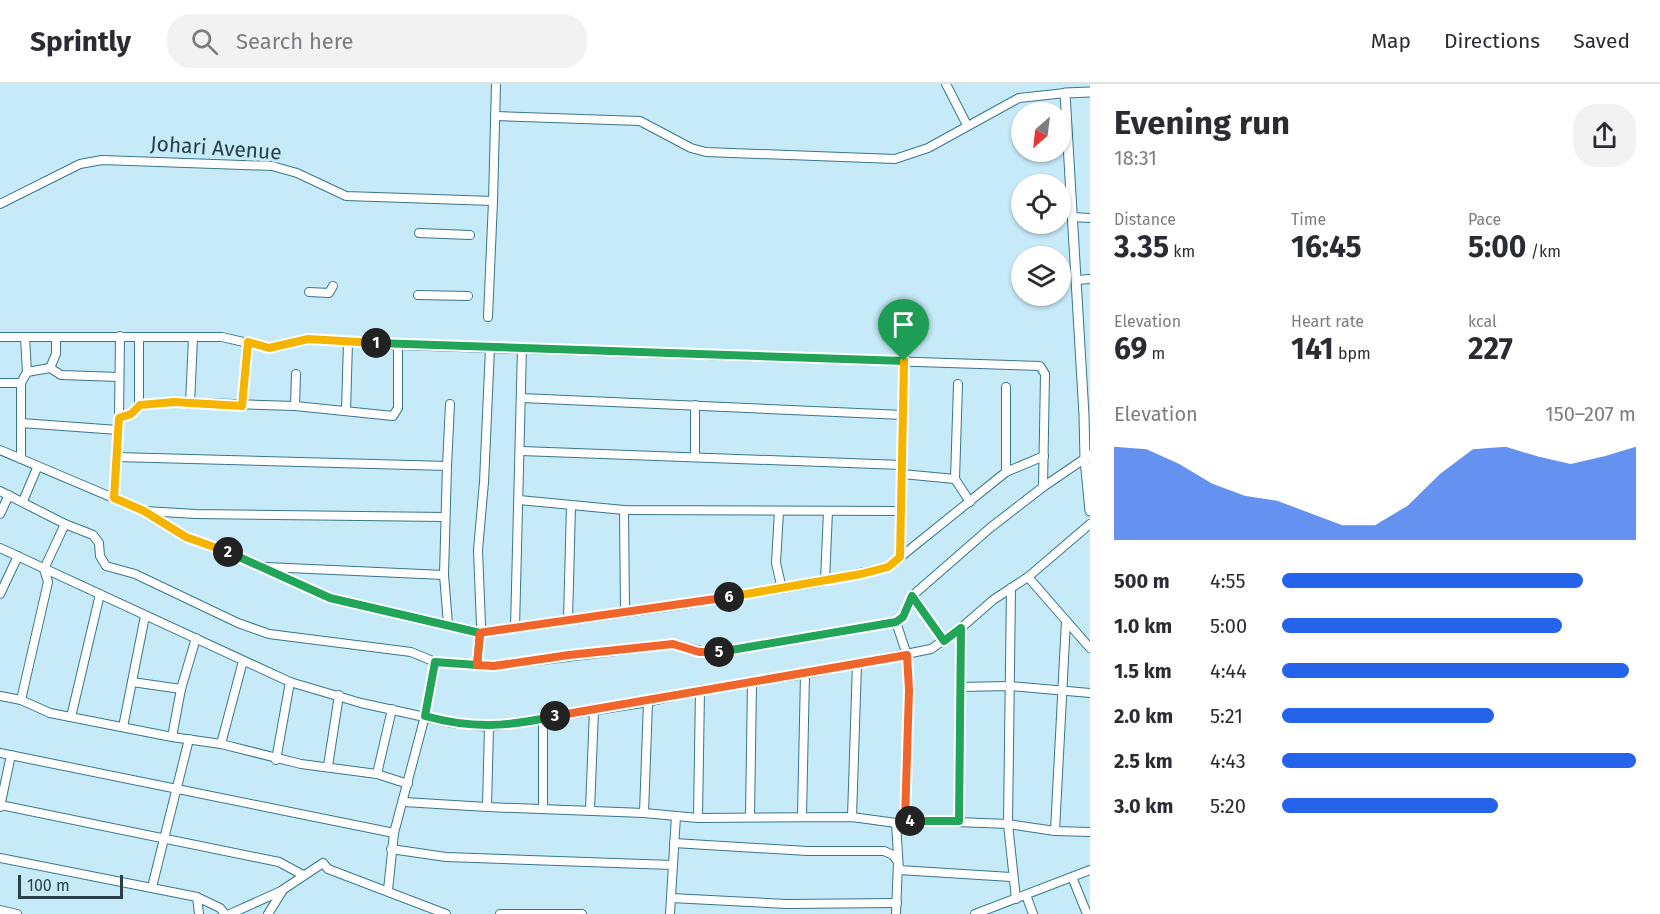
<!DOCTYPE html>
<html lang="en">
<head>
<meta charset="utf-8">
<style>
	:root { --surface:#fff; --page:#f2f2f3; --text:#2b2b33; --muted:#7c7c81; --line:#e1e1e2; --accent:#2563eb }
	body { margin:0; font-family:"Fira Sans",sans-serif; background:var(--page); color:var(--text); height:100vh; display:flex; flex-direction:column; font-size:22px; white-space:nowrap }
	* { box-sizing:border-box; margin:0 }
	p { font-size:20px; color:var(--muted) }
	.icon { flex:none; width:33px; height:33px; fill:none; stroke:currentColor; stroke-width:2; stroke-linecap:round; stroke-linejoin:round }
	.map { position:relative; flex:1; overflow:hidden }
	.details { display:flex; flex-direction:column; background:var(--surface); width:570px }
	.details>* { flex:none }
	.needle { width:39px; rotate:208deg }
	.tools { position:absolute; left:1011px; top:18px; display:grid; gap:12px }
	.tools a { display:grid; place-items:center; width:60px; height:60px; border-radius:50%; background:var(--surface); box-shadow:0 2px 4px #0004; font-size:30px }
	.scale { position:absolute; left:18px; bottom:15px; width:105px; box-sizing:border-box; padding-left:6px; border:3px solid #27404a; border-top:0; font-size:16px; line-height:21px; white-space:nowrap; color:#27404a; -webkit-text-stroke:4px #c6eaf8; paint-order:stroke }
	.pin { position:absolute; display:grid; place-items:center; width:51px; height:51px; color:#fff; margin:-62px -26px; border-radius:50% 50% 50% 0; rotate:-45deg; box-shadow:0 0 6px #0007 }
	.pin .icon { rotate:45deg }
	.km { position:absolute; width:30px; height:30px; margin:-15px; border-radius:50%; background:#222; color:#fff; font-size:16px; line-height:30px; text-align:center }
	.round { display:grid; place-items:center; flex:none; width:63px; height:63px; border-radius:24px; background:var(--page) }
	.overview { display:flex; align-items:center; justify-content:space-between; height:102px; padding:0 24px }
	h1 { font-size:33px; font-weight:700; line-height:45px }
	.stats { display:grid; grid-template-columns:repeat(3,1fr); gap:9px; height:102px; padding:6px 24px }
	.stats div { display:grid; align-content:center }
	.stats b { font-size:30px; font-weight:700 }
	.stats small { font-size:16px; font-weight:400 }
	.stats p { font-size:16px }
	.chart { height:168px; padding:12px 24px }
	.chart p { display:flex; justify-content:space-between }
	.chart svg { width:100%; height:108px; margin-top:6px; fill:var(--accent); opacity:.7 }
	ul { padding:0 24px; list-style:none; font-size:20px }
	li { display:grid; grid-template-columns:96px 72px 1fr; align-items:center; height:45px }
	li i { height:15px; border-radius:8px; background:var(--accent) }
	header { display:flex; align-items:center; gap:36px; box-sizing:border-box; height:84px; padding:0 30px; background:var(--surface); border-bottom:2px solid var(--line) }
	header strong { font-size:28px }
	nav { display:flex; gap:33px; margin-inline-start:auto; font-size:21px }
	.search { width:420px; height:54px; background:var(--page); display:flex; align-items:center; gap:15px; box-sizing:border-box; padding:0 21px; border-radius:24px; color:var(--muted); font-size:22px }
	main { display:flex; flex:1; min-height:0 }
	.map>svg:first-child { display:block }
	.lines { fill:none; stroke-linecap:round; stroke-linejoin:round }
	.minor-casing { stroke:#3a768b; stroke-width:10 }
	.tertiary-casing { stroke:#3a768b; stroke-width:11 }
	.minor { stroke:#fff; stroke-width:8 }
	.tertiary { stroke:#fff; stroke-width:9 }
	.split-1-casing { stroke:#fff; stroke-width:12 }
	.split-2-casing { stroke:#fff; stroke-width:12 }
	.split-3-casing { stroke:#fff; stroke-width:12 }
	.split-4-casing { stroke:#fff; stroke-width:12 }
	.split-5-casing { stroke:#fff; stroke-width:12 }
	.split-6-casing { stroke:#fff; stroke-width:12 }
	.split-7-casing { stroke:#fff; stroke-width:12 }
	.split-1 { stroke:#22a559; stroke-width:8 }
	.split-2 { stroke:#f5b400; stroke-width:8 }
	.split-3 { stroke:#22a559; stroke-width:8 }
	.split-4 { stroke:#f0652b; stroke-width:8 }
	.split-5 { stroke:#22a559; stroke-width:8 }
	.split-6 { stroke:#f0652b; stroke-width:8 }
	.split-7 { stroke:#f5b400; stroke-width:8 }
	.labels { text-anchor:middle; dominant-baseline:central; stroke-width:6; stroke-linejoin:round; paint-order:stroke }
	.street-label { font-size:21px; fill:#27404a; stroke:#c6eaf8 }
</style>
</head>
<body>
<header>
<strong>Sprintly</strong>
<div class="search"><svg class="icon" aria-label="search" viewBox="0 0 24 24"><circle cx="10" cy="10" r="6"/><path d="M15 15l6 6"/></svg>Search here</div>
<nav><a>Map</a><a>Directions</a><a>Saved</a></nav>
</header>
<main>
<div class="map">
<svg width="1090" height="830" viewBox="0 0 1090 830">
	<rect width="100%" height="100%" fill="#c6eaf8"/>
	<g class="lines">
		<defs>
			<g id="minor">
				<path d="M 946,0 L 967,41"/>
				<path d="M 495,32 L 640,37 L 691,64 L 706,68 L 895,75 L 928,64 L 1019,14 L 1065,9"/>
				<path d="M 0,120 L 80,80 L 102,76 L 272,82 L 297,89 L 346,112 L 493,117 L 496,0"/>
				<path d="M 1072,133 L 1090,134"/>
				<path d="M 419,149 L 470,151"/>
				<path d="M 1077,196 L 1090,195"/>
				<path d="M 309,208 L 329,209 L 333,202"/>
				<path d="M 418,211 L 468,212"/>
				<path d="M 488,233 L 493,117"/>
				<path d="M 0,253 L 222,253 L 269,264 L 308,255 L 398,261"/>
				<path d="M 25,253 L 27,288"/>
				<path d="M 139,254 L 139,321"/>
				<path d="M 50,284 L 61,291 L 119,293"/>
				<path d="M 0,299 L 21,299"/>
				<path d="M 521,314 L 903,331"/>
				<path d="M 190,320 L 193,254"/>
				<path d="M 242,322 L 248,258"/>
				<path d="M 295,322 L 296,290"/>
				<path d="M 346,327 L 348,258"/>
				<path d="M 119,334 L 131,330 L 139,321 L 174,318 L 295,322 L 393,332 L 398,324 L 398,261 L 1040,282 L 1045,290 L 1043,403"/>
				<path d="M 21,339 L 118,346"/>
				<path d="M 0,366 L 144,427 L 186,453 L 231,469 L 330,514 L 480,549 L 681,521 L 815,499 L 888,483 L 1006,388 L 1044,372"/>
				<path d="M 521,367 L 902,381"/>
				<path d="M 695,372 L 695,321"/>
				<path d="M 116,373 L 447,382 L 444,491 L 448,540"/>
				<path d="M 21,375 L 21,299 L 27,288 L 50,284 L 56,270 L 56,254"/>
				<path d="M 447,382 L 450,320"/>
				<path d="M 1006,388 L 1006,303"/>
				<path d="M 902,390 L 955,395 L 970,418"/>
				<path d="M 955,395 L 958,300"/>
				<path d="M 0,407 L 65,440 L 93,451 L 99,459 L 100,472 L 106,482 L 135,490 L 238,539 L 269,550 L 411,568 L 435,578 L 477,581 L 494,582 L 673,560 L 710,569 L 896,538 L 903,533 L 912,512 L 990,444 L 1043,403 L 1090,371"/>
				<path d="M 114,414 L 119,334 L 120,252"/>
				<path d="M 519,416 L 624,426 L 901,427"/>
				<path d="M 23,417 L 37,384"/>
				<path d="M 624,426 L 625,527"/>
				<path d="M 145,427 L 196,430 L 445,433"/>
				<path d="M 779,427 L 776,479 L 782,505"/>
				<path d="M 0,430 L 9,411"/>
				<path d="M 0,464 L 290,598 L 361,619 L 452,639 L 489,643 L 648,618 L 700,606 L 805,590 L 931,565 L 961,544 L 993,516 L 1028,493 L 1090,440"/>
				<path d="M 900,473 L 904,277"/>
				<path d="M 266,483 L 444,491"/>
				<path d="M 1028,493 L 1090,564"/>
				<path d="M 825,497 L 828,427"/>
				<path d="M 1011,504 L 1008,740 L 1016,815"/>
				<path d="M 0,510 L 18,472"/>
				<path d="M 912,512 L 944,557"/>
				<path d="M 568,536 L 571,422"/>
				<path d="M 896,538 L 907,571 L 909,606 L 905,736"/>
				<path d="M 515,544 L 522,263"/>
				<path d="M 477,581 L 481,541 L 478,466 L 484,398 L 490,264"/>
				<path d="M 132,598 L 181,605"/>
				<path d="M 960,603 L 1010,602 L 1090,609"/>
				<path d="M 0,612 L 21,616 L 50,629 L 172,653 L 221,660 L 301,680 L 377,690 L 408,700"/>
				<path d="M 21,616 L 48,498 L 44,485 L 65,440"/>
				<path d="M 71,633 L 100,510"/>
				<path d="M 123,643 L 145,532"/>
				<path d="M 489,643 L 487,723 L 644,729 L 698,734 L 852,733 L 896,739 L 905,736 L 1008,740 L 1055,747 L 1090,748"/>
				<path d="M 172,653 L 181,605 L 196,554"/>
				<path d="M 221,660 L 243,577"/>
				<path d="M 0,669 L 394,749"/>
				<path d="M 276,676 L 290,598"/>
				<path d="M 328,682 L 339,611"/>
				<path d="M 377,690 L 392,625"/>
				<path d="M 404,718 L 487,723"/>
				<path d="M 0,721 L 279,778 L 303,791"/>
				<path d="M 0,723 L 11,671"/>
				<path d="M 543,725 L 543,635"/>
				<path d="M 590,726 L 594,626"/>
				<path d="M 644,729 L 648,618"/>
				<path d="M 750,732 L 752,599"/>
				<path d="M 802,732 L 805,590"/>
				<path d="M 852,733 L 857,580"/>
				<path d="M 698,734 L 700,606"/>
				<path d="M 959,737 L 961,544"/>
				<path d="M 896,739 L 899,786 L 1011,793"/>
				<path d="M 1055,747 L 1066,537"/>
				<path d="M 674,759 L 807,767 L 884,767 L 893,771 L 898,778 L 896,830"/>
				<path d="M 391,765 L 446,773 L 672,781"/>
				<path d="M 0,774 L 197,813 L 199,830"/>
				<path d="M 1072,793 L 1087,830"/>
				<path d="M 152,803 L 189,655"/>
				<path d="M 388,806 L 394,749 L 425,632 L 435,578"/>
				<path d="M 1026,811 L 1033,830"/>
				<path d="M 197,813 L 220,824 L 225,830"/>
				<path d="M 671,814 L 786,820 L 897,819"/>
				<path d="M 0,826 L 17,830"/>
				<path d="M 230,830 L 281,807 L 323,779 L 328,785 L 446,830"/>
				<path d="M 268,830 L 283,806"/>
				<path d="M 500,830 L 582,830"/>
				<path d="M 670,830 L 676,732"/>
				<path d="M 975,830 L 1090,786"/>
			</g>
			<path id="tertiary" d="M 1090,8 L 1065,9 L 1084,331 L 1085,375 L 1090,427"/>
		</defs>
		<use href="#minor" class="minor-casing"/>
		<use href="#tertiary" class="tertiary-casing"/>
		<use href="#minor" class="minor"/>
		<use href="#tertiary" class="tertiary"/>
	</g>
	<g class="lines">
		<defs>
			<path id="split-1" d="M 376,259 L 904,277"/>
			<path id="split-2" d="M 228,468 L 186,453 L 144,427 L 114,414 L 119,334 L 131,330 L 140,321 L 174,318 L 242,322 L 248,258 L 269,264 L 308,255 L 376,259"/>
			<path id="split-3" d="M 228,468 L 330,514 L 480,549 L 477,581 L 435,578 L 425,632 C 472,645 507,643 555,632"/>
			<path id="split-4" d="M 555,632 L 907,571 L 909,606 L 905,736 L 910,737"/>
			<path id="split-5" d="M 719,568 L 896,538 L 903,533 L 912,512 L 944,557 L 961,544 L 959,737 L 910,737"/>
			<path id="split-6" d="M 719,568 L 699,568 L 673,560 L 569,571 L 494,582 L 477,581 L 480,549 L 485,548 L 729,513"/>
			<path id="split-7" d="M 729,513 L 861,490 L 888,483 L 900,473 L 904,277"/>
		</defs>
		<use href="#split-1" class="split-1-casing"/>
		<use href="#split-2" class="split-2-casing"/>
		<use href="#split-3" class="split-3-casing"/>
		<use href="#split-4" class="split-4-casing"/>
		<use href="#split-5" class="split-5-casing"/>
		<use href="#split-6" class="split-6-casing"/>
		<use href="#split-7" class="split-7-casing"/>
		<use href="#split-1" class="split-1"/>
		<use href="#split-2" class="split-2"/>
		<use href="#split-3" class="split-3"/>
		<use href="#split-4" class="split-4"/>
		<use href="#split-5" class="split-5"/>
		<use href="#split-6" class="split-6"/>
		<use href="#split-7" class="split-7"/>
	</g>
	<g class="labels">
		<g class="street-label">
			<text transform="translate(216 64) rotate(4)">Johari Avenue</text>
		</g>
	</g>
</svg>
<div class="tools">
<a><svg class="needle" viewBox="-14 -14 28 28"><path d="M0-13l5 13h-10z" fill="#e53935"/><path d="M0 13l5-13h-10z" fill="#7c7c81"/></svg></a>
<a><svg class="icon" aria-label="locate" viewBox="0 0 24 24"><circle cx="12" cy="12" r="6"/><path d="M12 2v4M12 18v4M2 12h4M18 12h4"/></svg></a>
<a><svg class="icon" aria-label="layers" viewBox="0 0 24 24"><path d="M12 4l9 5-9 5-9-5zM3 14l9 5 9-5"/></svg></a>
</div>
<div class="scale">100 m</div>
<div class="pin" style="left:904px;top:277px;background:#1e9e55"><svg class="icon" aria-label="arrive" viewBox="0 0 24 24"><path d="M6 21V4h12l-3 4 3 4H6"/></svg></div>
<b class="km" style="left:376px;top:259px">1</b>
<b class="km" style="left:228px;top:468px">2</b>
<b class="km" style="left:555px;top:632px">3</b>
<b class="km" style="left:910px;top:737px">4</b>
<b class="km" style="left:719px;top:568px">5</b>
<b class="km" style="left:729px;top:513px">6</b>
</div>
<section class="details">
<div class="overview"><div><h1>Evening run</h1><p>18:31</p></div><a class="round"><svg class="icon" aria-label="share" viewBox="0 0 24 24"><path d="M12 15V3M7 8l5-5 5 5M5 13v7h14v-7"/></svg></a></div>
<div class="stats">
<div><p>Distance</p><b>3.35<small> km</small></b></div>
<div><p>Time</p><b>16:45</b></div>
<div><p>Pace</p><b>5:00<small> /km</small></b></div>
</div>
<div class="stats">
<div><p>Elevation</p><b>69<small> m</small></b></div>
<div><p>Heart rate</p><b>141<small> bpm</small></b></div>
<div><p>kcal</p><b>227</b></div>
</div>
<div class="chart"><p><span>Elevation</span>150–207 m</p>
<svg viewBox="0 0 160 44" preserveAspectRatio="none"><path d="M0 44V6L10 7L20 13L30 21L40 26L50 28L60 33L70 38L80 38L90 30L100 17L110 7L120 6L130 10L140 13L150 10L160 6V44z"/></svg>
</div>
<ul>
<li><b>500 m</b>4:55<i style="width:85%"></i></li>
<li><b>1.0 km</b>5:00<i style="width:79%"></i></li>
<li><b>1.5 km</b>4:44<i style="width:98%"></i></li>
<li><b>2.0 km</b>5:21<i style="width:60%"></i></li>
<li><b>2.5 km</b>4:43<i style="width:100%"></i></li>
<li><b>3.0 km</b>5:20<i style="width:61%"></i></li>
</ul>
</section>
</main>
</body>
</html>
